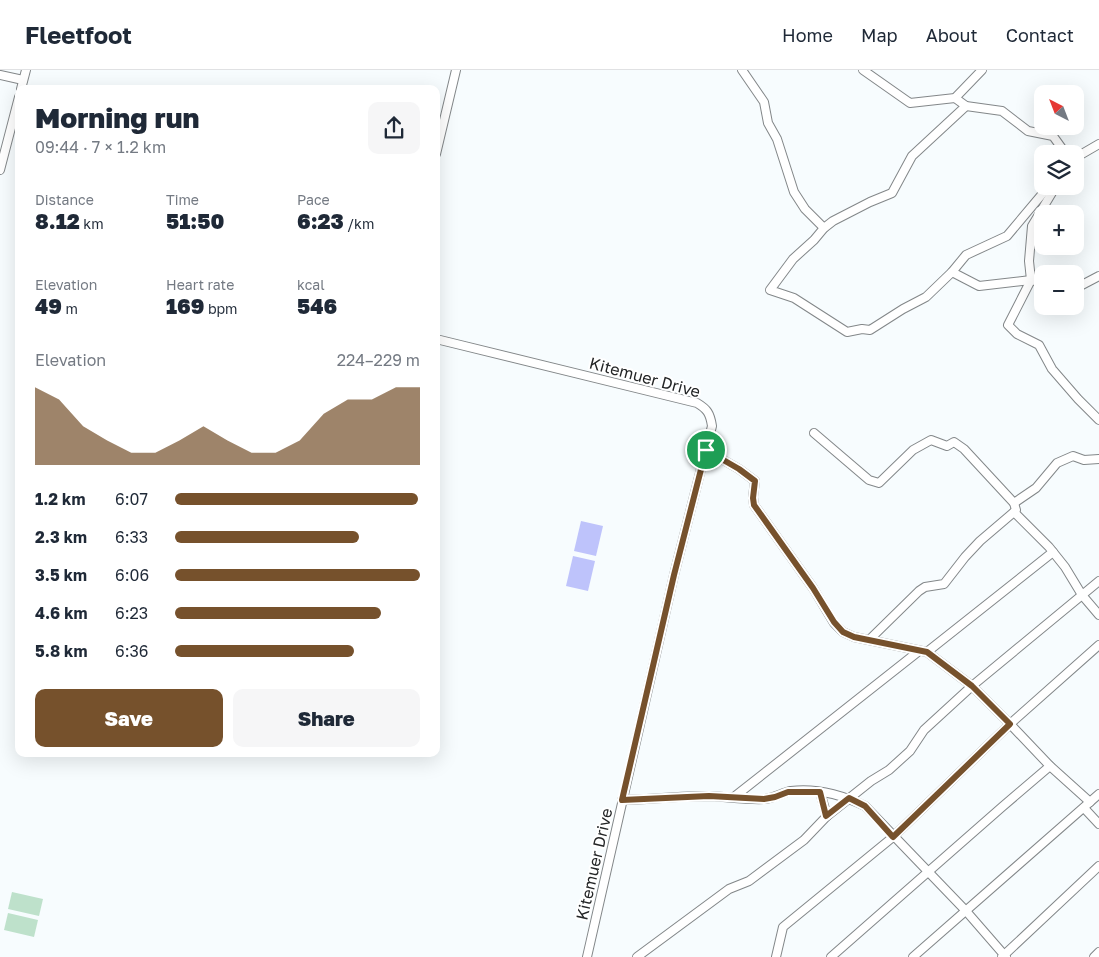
<!DOCTYPE html>
<html lang="en">
<head>
<meta charset="utf-8">
<style>
	:root { --surface:#fff; --page:#f6f6f7; --text:#1f2937; --muted:#747a83; --line:#e0e1e3; --accent:#76512c }
	body { margin:0; font-family:"Golos Text",sans-serif; background:var(--page); color:var(--text); height:100vh; display:flex; flex-direction:column; font-size:19px; white-space:nowrap }
	* { box-sizing:border-box; margin:0 }
	p { font-size:16px; color:var(--muted) }
	.icon { flex:none; width:28px; height:28px; fill:none; stroke:currentColor; stroke-width:2; stroke-linecap:round; stroke-linejoin:round }
	.map { position:relative; flex:1; overflow:hidden }
	.details { position:absolute; left:15px; top:15px; width:425px; height:672px; display:flex; flex-direction:column; background:var(--surface); border-radius:10px; box-shadow:0 5px 20px #0002 }
	.details>* { flex:none }
	.needle { width:32px; rotate:318deg }
	.controls { position:absolute; left:1034px; top:15px; display:grid; gap:10px }
	.controls a { display:grid; place-items:center; width:50px; height:50px; border-radius:10px; background:var(--surface); box-shadow:0 5px 20px #0002; font-size:25px }
	.pin { position:absolute; display:grid; place-items:center; width:42px; height:42px; color:#fff; margin:-21px; border:2px solid #fff; border-radius:50%; box-shadow:0 1px 5px #0007 }
	.round { display:grid; place-items:center; flex:none; width:52px; height:52px; border-radius:10px; background:var(--page) }
	.summary { display:flex; align-items:center; justify-content:space-between; height:85px; padding:0 20px }
	h1 { font-size:28px; font-weight:800; line-height:38px }
	.metrics { display:grid; grid-template-columns:repeat(3,1fr); gap:8px; height:85px; padding:5px 20px }
	.metrics div { display:grid; align-content:center }
	.metrics b { font-size:21px; font-weight:800 }
	.metrics small { font-size:14px; font-weight:400 }
	.metrics p { font-size:14px }
	.chart { height:140px; padding:10px 20px }
	.chart p { display:flex; justify-content:space-between }
	.chart svg { width:100%; height:90px; margin-top:5px; fill:var(--accent); opacity:.7 }
	.action { display:flex; gap:10px; margin-top:auto; padding:10px 20px }
	.action a { flex:1; height:58px; border-radius:10px; background:var(--accent); color:#fff; font-size:20px; font-weight:800; line-height:58px; text-align:center }
	.action a+a { background:var(--page); color:var(--text) }
	ul { padding:0 20px; list-style:none; font-size:16px }
	li { display:grid; grid-template-columns:80px 60px 1fr; align-items:center; height:38px }
	li i { height:12px; border-radius:6px; background:var(--accent) }
	header { display:flex; align-items:center; gap:30px; box-sizing:border-box; height:70px; padding:0 25px; background:var(--surface); border-bottom:1px solid var(--line) }
	header strong { font-size:24px }
	nav { display:flex; gap:28px; margin-inline-start:auto; font-size:18px }
	.map>svg:first-child { display:block }
	.green { fill:#bee1cb }
	.water { fill:#bec3fb }
	.lines { fill:none; stroke-linecap:round; stroke-linejoin:round }
	.minor-casing { stroke:#838789; stroke-width:10 }
	.minor { stroke:#fff; stroke-width:8 }
	.route-casing { stroke:#fff; stroke-width:10 }
	.route { stroke:#76512c; stroke-width:6 }
	.labels { text-anchor:middle; dominant-baseline:central; stroke-width:4; stroke-linejoin:round; paint-order:stroke }
	.street-label { font-size:16px; fill:#232526; stroke:#fff }
</style>
</head>
<body>
<header>
<strong>Fleetfoot</strong>
<nav><a>Home</a><a>Map</a><a>About</a><a>Contact</a></nav>
</header>
<div class="map">
<svg width="1099" height="887" viewBox="0 0 1099 887">
	<rect width="100%" height="100%" fill="#f7fcfe"/>
	<g class="green">
		<path d="M 12,822 L 43,829 L 39,846 L 8,839 Z"/>
		<path d="M 8,843 L 38,850 L 34,867 L 4,860 Z"/>
	</g>
	<g class="water">
		<path d="M 581,451 L 603,456 L 596,486 L 574,481 Z"/>
		<path d="M 573,486 L 595,491 L 588,521 L 566,516 Z"/>
	</g>
	<g class="lines">
		<defs>
			<g id="minor">
				<path d="M 742,0 L 764,32 L 768,53 L 777,69 L 794,122 L 805,139 L 824,158"/>
				<path d="M 863,0 L 910,33 L 955,28 L 982,0"/>
				<path d="M 0,5 L 23,10"/>
				<path d="M 21,19 L 26,0"/>
				<path d="M 955,28 L 966,36 L 1002,41 L 1028,61 L 1053,66 L 1066,84"/>
				<path d="M 966,36 L 912,86 L 892,123 L 870,132 L 833,151 L 824,158 L 814,170 L 793,189 L 770,220 L 794,228 L 847,262 L 862,259 L 870,260 L 903,239 L 926,227 L 952,202 L 979,216 L 1031,210 L 1042,213"/>
				<path d="M 436,84 L 456,0"/>
				<path d="M 1075,88 L 1099,74"/>
				<path d="M 0,100 L 19,27"/>
				<path d="M 1056,116 L 1032,156 L 1029,191 L 1031,210 L 1008,255 L 1017,264 L 1039,275 L 1052,299 L 1078,329 L 1099,350"/>
				<path d="M 952,202 L 966,185 L 1007,166 L 1049,116"/>
				<path d="M 1075,216 L 1080,216 L 1099,206"/>
				<path d="M 436,269 L 697,333 C 707,339 710,343 712,356 L 674,505 L 587,887"/>
				<path d="M 814,363 L 869,410 L 879,413 L 913,380 L 931,370 L 947,376 L 954,372 L 964,379 L 1014,433 L 1016,440 L 1014,442 L 1049,477 L 1065,497 L 1082,525 L 1099,545"/>
				<path d="M 706,380 L 739,399 L 755,411 L 753,427 L 754,435 L 813,518 L 834,553 L 843,562 L 854,567 L 927,582 L 972,616 L 1099,511"/>
				<path d="M 1014,433 L 1036,418 L 1057,393 L 1073,386 L 1084,390 L 1099,389"/>
				<path d="M 869,570 L 919,521 L 925,517 L 944,514 L 965,487 L 980,471 L 1014,442"/>
				<path d="M 927,582 L 1053,482"/>
				<path d="M 734,727 L 919,581"/>
				<path d="M 622,730 C 652,729 681,726 711,726 C 729,727 747,730 765,729 C 774,728 782,723 791,721 C 816,718 842,725 865,736 L 966,841 L 1006,887"/>
				<path d="M 1084,738 L 1099,754"/>
				<path d="M 827,746 L 871,711 L 889,700 L 910,681 L 924,660 L 972,616 L 1010,654 L 1099,575"/>
				<path d="M 637,887 L 729,819 L 749,811 L 804,770 L 827,746 L 820,722"/>
				<path d="M 776,887 L 783,857 L 893,767 L 1010,654 L 1050,696 L 1090,732"/>
				<path d="M 831,887 L 1002,737 L 1050,696"/>
				<path d="M 913,887 L 1099,724"/>
				<path d="M 1002,887 L 1099,796"/>
				<path d="M 1094,887 L 1099,882"/>
			</g>
		</defs>
		<use href="#minor" class="minor-casing"/>
		<use href="#minor" class="minor"/>
	</g>
	<g class="lines">
		<defs>
			<path id="route" d="M 706,380 L 739,399 L 755,411 L 753,428 L 754,435 L 813,518 L 834,552 L 843,562 L 854,567 L 927,582 L 972,616 L 1010,654 L 893,767 L 865,736 L 849,728 L 826,746 L 820,722 L 788,722 L 775,727 L 764,729 L 709,726 L 622,730 L 674,505 Z"/>
		</defs>
		<use href="#route" class="route-casing"/>
		<use href="#route" class="route"/>
	</g>
	<g class="labels">
		<g class="street-label">
			<text transform="translate(645 307) rotate(15)">Kitemuer Drive</text>
			<text transform="translate(594 794) rotate(-77)">Kitemuer Drive</text>
		</g>
	</g>
</svg>
<div class="controls">
<a><svg class="needle" viewBox="-14 -14 28 28"><path d="M0-13l5 13h-10z" fill="#e53935"/><path d="M0 13l5-13h-10z" fill="#747a83"/></svg></a>
<a><svg class="icon" aria-label="layers" viewBox="0 0 24 24"><path d="M12 4l9 5-9 5-9-5zM3 14l9 5 9-5"/></svg></a>
<a>+</a>
<a>−</a>
</div>
<div class="pin" style="left:706px;top:380px;background:#1e9e55"><svg class="icon" aria-label="arrive" viewBox="0 0 24 24"><path d="M6 21V4h12l-3 4 3 4H6"/></svg></div>
<section class="details">
<div class="summary"><div><h1>Morning run</h1><p>09:44 · 7 × 1.2 km</p></div><a class="round"><svg class="icon" aria-label="share" viewBox="0 0 24 24"><path d="M12 15V3M7 8l5-5 5 5M5 13v7h14v-7"/></svg></a></div>
<div class="metrics">
<div><p>Distance</p><b>8.12<small> km</small></b></div>
<div><p>Time</p><b>51:50</b></div>
<div><p>Pace</p><b>6:23<small> /km</small></b></div>
</div>
<div class="metrics">
<div><p>Elevation</p><b>49<small> m</small></b></div>
<div><p>Heart rate</p><b>169<small> bpm</small></b></div>
<div><p>kcal</p><b>546</b></div>
</div>
<div class="chart"><p><span>Elevation</span>224–229 m</p>
<svg viewBox="0 0 160 44" preserveAspectRatio="none"><path d="M0 44V6L10 12L20 25L30 32L40 38L50 38L60 32L70 25L80 32L90 38L100 38L110 32L120 19L130 12L140 12L150 6L160 6V44z"/></svg>
</div>
<ul>
<li><b>1.2 km</b>6:07<i style="width:99%"></i></li>
<li><b>2.3 km</b>6:33<i style="width:75%"></i></li>
<li><b>3.5 km</b>6:06<i style="width:100%"></i></li>
<li><b>4.6 km</b>6:23<i style="width:84%"></i></li>
<li><b>5.8 km</b>6:36<i style="width:73%"></i></li>
</ul>
<div class="action"><a>Save</a><a>Share</a></div>
</section>
</div>
</body>
</html>
